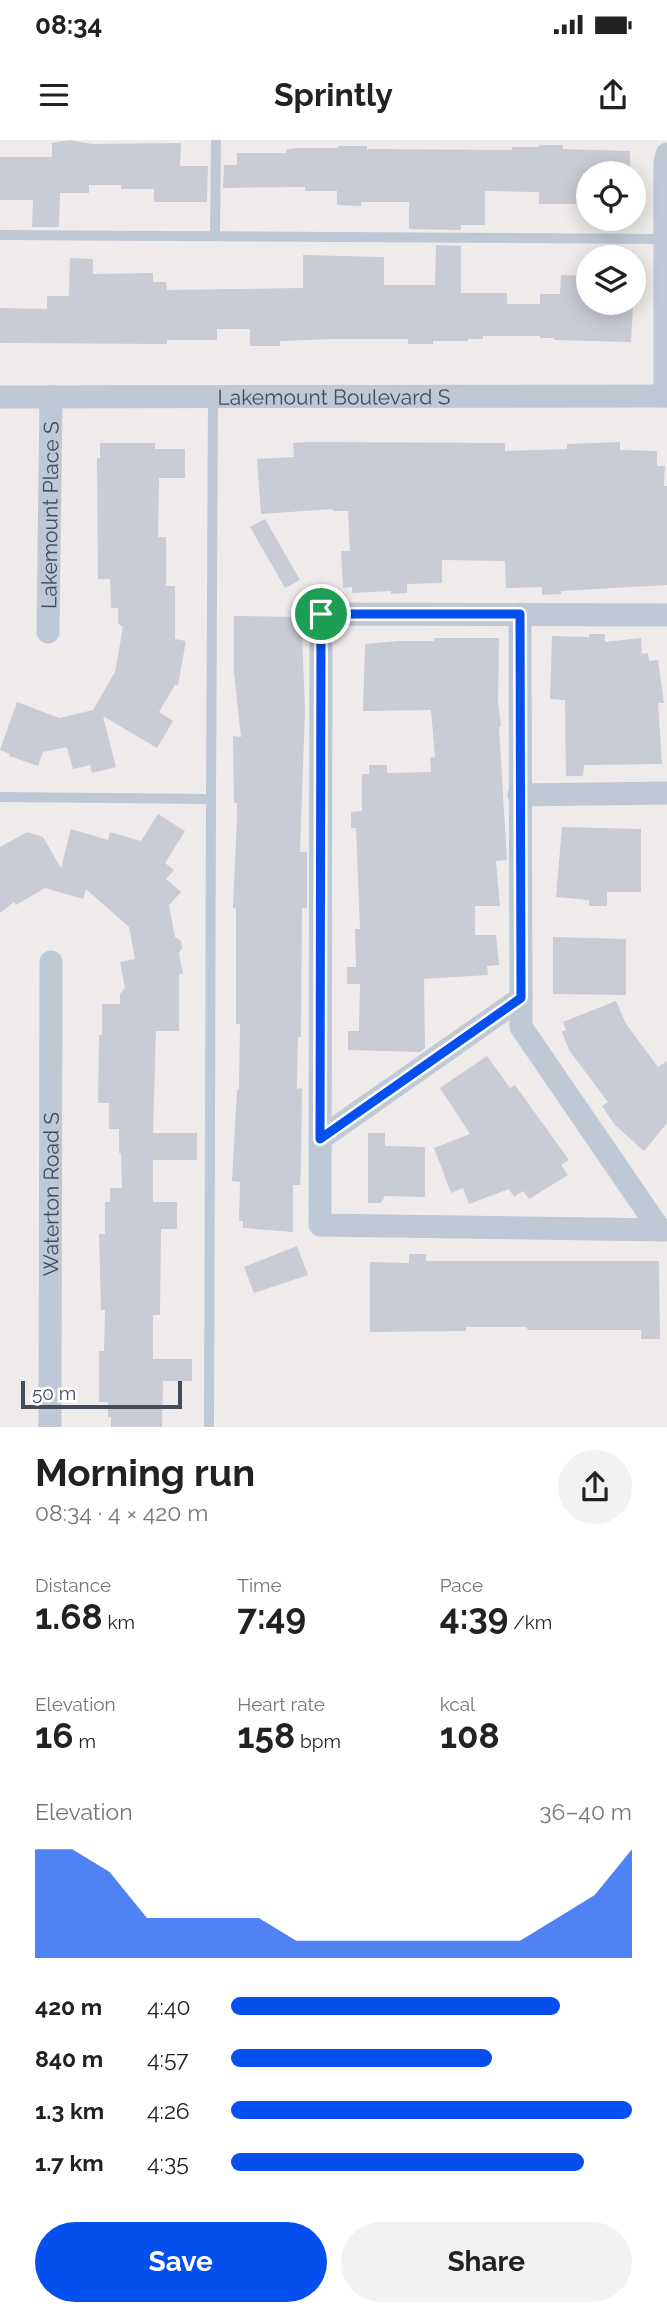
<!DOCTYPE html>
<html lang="en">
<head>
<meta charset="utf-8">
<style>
	:root { --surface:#fff; --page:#f2f2f2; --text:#222; --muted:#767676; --accent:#054fee }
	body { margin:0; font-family:Raleway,sans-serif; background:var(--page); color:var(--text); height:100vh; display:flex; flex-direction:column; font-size:26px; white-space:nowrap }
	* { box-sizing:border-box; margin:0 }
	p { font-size:23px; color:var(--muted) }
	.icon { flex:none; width:38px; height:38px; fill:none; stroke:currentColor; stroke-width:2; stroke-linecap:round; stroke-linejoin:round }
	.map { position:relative; height:1287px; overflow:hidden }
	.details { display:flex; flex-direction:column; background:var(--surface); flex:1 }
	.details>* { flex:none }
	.controls { position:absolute; left:576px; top:21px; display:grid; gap:14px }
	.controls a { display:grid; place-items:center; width:70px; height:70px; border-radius:50%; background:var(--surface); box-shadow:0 4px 18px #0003; font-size:35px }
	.scale { position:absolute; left:21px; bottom:18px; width:161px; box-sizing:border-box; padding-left:7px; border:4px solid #424c5b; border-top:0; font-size:19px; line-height:24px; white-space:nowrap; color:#424c5b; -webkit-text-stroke:5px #fff; paint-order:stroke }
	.pin { position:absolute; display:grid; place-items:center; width:60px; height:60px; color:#fff; margin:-30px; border:4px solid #fff; border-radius:50%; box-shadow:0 2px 7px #0007 }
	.round { display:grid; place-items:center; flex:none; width:74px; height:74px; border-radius:37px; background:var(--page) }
	.overview { display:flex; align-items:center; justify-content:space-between; height:119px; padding:0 35px }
	h1 { font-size:38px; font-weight:700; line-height:52px }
	.metrics { display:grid; grid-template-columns:repeat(3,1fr); gap:10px; height:119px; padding:7px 35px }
	.metrics div { display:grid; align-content:center }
	.metrics b { font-size:35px; font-weight:700 }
	.metrics small { font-size:19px; font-weight:400 }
	.metrics p { font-size:19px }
	.chart { height:196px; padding:14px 35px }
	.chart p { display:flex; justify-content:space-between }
	.chart svg { width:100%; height:126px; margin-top:7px; fill:var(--accent); opacity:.7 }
	.action { display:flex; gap:14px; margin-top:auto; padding:14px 35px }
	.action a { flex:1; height:80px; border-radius:42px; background:var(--accent); color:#fff; font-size:28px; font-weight:700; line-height:80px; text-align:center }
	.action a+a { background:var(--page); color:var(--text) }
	ul { padding:0 35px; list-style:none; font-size:23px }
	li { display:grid; grid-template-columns:112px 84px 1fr; align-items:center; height:52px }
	li i { height:18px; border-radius:9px; background:var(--accent) }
	.status { display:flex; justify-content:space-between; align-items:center; height:49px; padding:0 35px; background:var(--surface); direction:ltr }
	.status svg { height:19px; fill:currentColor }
	header { display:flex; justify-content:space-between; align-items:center; height:91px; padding:0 35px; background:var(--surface); font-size:32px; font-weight:700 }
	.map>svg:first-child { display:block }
	.building { fill:#c9ccd4 }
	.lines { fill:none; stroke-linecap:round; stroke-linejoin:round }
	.lane { stroke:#bfc8d5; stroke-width:10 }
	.street { stroke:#bfc8d5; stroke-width:23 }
	.route-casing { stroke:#fff; stroke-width:14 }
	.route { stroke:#054fee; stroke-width:9 }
	.labels { text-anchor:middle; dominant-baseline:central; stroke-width:5; stroke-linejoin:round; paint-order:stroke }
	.street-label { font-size:21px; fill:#424c5b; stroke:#fff }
</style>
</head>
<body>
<div class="status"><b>08:34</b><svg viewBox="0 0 49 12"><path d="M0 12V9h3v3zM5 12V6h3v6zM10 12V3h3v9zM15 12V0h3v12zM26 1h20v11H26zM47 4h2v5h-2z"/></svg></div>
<header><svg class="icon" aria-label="menu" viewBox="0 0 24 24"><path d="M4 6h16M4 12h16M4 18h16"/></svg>Sprintly<svg class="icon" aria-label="share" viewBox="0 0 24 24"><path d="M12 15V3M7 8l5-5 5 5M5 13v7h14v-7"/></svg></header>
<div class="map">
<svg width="667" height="1287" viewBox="0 0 667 1287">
	<rect width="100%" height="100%" fill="#efebeb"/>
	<g class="building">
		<path d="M 70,0 L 92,4 L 181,3 L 180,26 L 208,26 L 207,62 L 154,62 L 154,49 L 121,49 L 121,45 L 89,45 L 89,53 L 60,53 L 59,87 L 32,87 L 33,60 L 0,60 L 0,17 L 52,17 L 52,3 Z"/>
		<path d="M 539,5 L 563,5 L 563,9 L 630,11 L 630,33 L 583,33 L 582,61 L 577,61 L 577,64 L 539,64 L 539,52 L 485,51 L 485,85 L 461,85 L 461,90 L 409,89 L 409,62 L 361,62 L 361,66 L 337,65 L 337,51 L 305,51 L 305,47 L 223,48 L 224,25 L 237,25 L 237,13 L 286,13 L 286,10 L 294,8 L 338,8 L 338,6 L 367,6 L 367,9 L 512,10 L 512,7 L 539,7 Z"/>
		<path d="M 436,105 L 461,106 L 461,153 L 507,153 L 507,164 L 540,164 L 540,154 L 560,154 L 561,135 L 585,136 L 585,163 L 630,163 L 630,166 L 633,166 L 631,202 L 554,200 L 554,198 L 540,198 L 540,196 L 483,196 L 483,199 L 468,199 L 468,201 L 433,201 L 433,204 L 408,204 L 408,199 L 332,199 L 280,201 L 280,206 L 250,206 L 250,189 L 217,189 L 217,200 L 167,200 L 167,204 L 0,203 L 0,168 L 47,169 L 47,156 L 69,156 L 70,118 L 93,119 L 93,134 L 153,133 L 153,142 L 166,142 L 167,150 L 303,148 L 303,115 L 384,117 L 384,145 L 435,145 Z"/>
		<path d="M 309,302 L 505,303 L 505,311 L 567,309 L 567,304 L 620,302 L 620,310 L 657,311 L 657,326 L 665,326 L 664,346 L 667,346 L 667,445 L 561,451 L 561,454 L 542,455 L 542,447 L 506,448 L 505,421 L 442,420 L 442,443 L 407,444 L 407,453 L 391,454 L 391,451 L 352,453 L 352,447 L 343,448 L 341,411 L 350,411 L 348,371 L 333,371 L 333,369 L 261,374 L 257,319 L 294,317 L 293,303 Z"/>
		<path d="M 100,303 L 155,303 L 155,309 L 185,309 L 185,338 L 159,338 L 158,397 L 166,397 L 166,446 L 175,446 L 175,499 L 186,501 L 178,545 L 175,545 L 159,572 L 173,581 L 157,608 L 103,576 L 116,627 L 92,633 L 90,625 L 73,629 L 67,607 L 43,612 L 38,626 L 9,616 L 10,614 L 0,610 L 17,562 L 59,578 L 93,570 L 115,532 L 123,487 L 118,483 L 118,468 L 111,468 L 110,439 L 98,439 L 97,318 L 100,318 Z"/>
		<path d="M 265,379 L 300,440 L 285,448 L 250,387 Z"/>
		<path d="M 234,476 L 307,477 L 307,495 L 302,495 L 305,569 L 300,712 L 307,712 L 307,768 L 302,768 L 301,897 L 298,897 L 297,949 L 302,948 L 301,1026 L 300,1045 L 293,1045 L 293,1092 L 243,1088 L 243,1081 L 239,1081 L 240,1042 L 232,1041 L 237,950 L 239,949 L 240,884 L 236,884 L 236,768 L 233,768 L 237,677 L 237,663 L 234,663 L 233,596 L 241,597 L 234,532 Z"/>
		<path d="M 589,494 L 605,494 L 605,502 L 641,498 L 642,514 L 648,513 L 649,521 L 658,520 L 664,563 L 658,563 L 662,624 L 584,625 L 583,636 L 566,636 L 565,560 L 550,559 L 552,496 L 589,497 Z"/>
		<path d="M 434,498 L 499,498 L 498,561 L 501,586 L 499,587 L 507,720 L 496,721 L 500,766 L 475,766 L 475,795 L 496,795 L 499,825 L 487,826 L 488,835 L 424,839 L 425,908 L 420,912 L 348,910 L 348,891 L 359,891 L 360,844 L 347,844 L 347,827 L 356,827 L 355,789 L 360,789 L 356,688 L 351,688 L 351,672 L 362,671 L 362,634 L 369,634 L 369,625 L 387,625 L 387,633 L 431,632 L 430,618 L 435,617 L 431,570 L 363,571 L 365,504 L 399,501 L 434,501 Z"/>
		<path d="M 158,674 L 185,691 L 165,723 L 174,730 L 166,739 L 181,752 L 169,765 L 175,797 L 181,801 L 182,808 L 179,813 L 183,834 L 179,834 L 179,891 L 156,891 L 153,993 L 197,993 L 197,1020 L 153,1020 L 153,1062 L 177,1062 L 177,1089 L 161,1089 L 160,1175 L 153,1175 L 153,1219 L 192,1219 L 192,1241 L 163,1241 L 162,1287 L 111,1287 L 111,1277 L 108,1277 L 108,1262 L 99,1262 L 99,1211 L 104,1211 L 105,1170 L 101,1170 L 99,1094 L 105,1094 L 105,1062 L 110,1062 L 110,1048 L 122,1048 L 121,1013 L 119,1013 L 119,989 L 109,989 L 109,963 L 98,963 L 99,895 L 102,895 L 102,864 L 120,864 L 120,854 L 125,848 L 120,822 L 135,819 L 129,787 L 86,749 L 83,759 L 45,748 L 16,765 L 14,762 L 0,773 L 0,707 L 27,692 L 43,697 L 61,728 L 71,689 L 108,700 L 110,692 L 141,701 Z"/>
		<path d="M 562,687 L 641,689 L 641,752 L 607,752 L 607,766 L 589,766 L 589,760 L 556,757 Z"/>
		<path d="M 553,797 L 626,799 L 626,855 L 553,854 Z"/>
		<path d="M 616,861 L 626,884 L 658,927 L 667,921 L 667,983 L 644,1011 L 615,985 L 602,966 L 608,962 L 569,910 L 562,892 L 566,890 L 563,882 Z"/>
		<path d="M 487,916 L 510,948 L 515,945 L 569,1020 L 561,1025 L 568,1035 L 529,1059 L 523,1051 L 514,1057 L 509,1049 L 469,1064 L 463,1048 L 451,1053 L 434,1008 L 470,994 L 440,948 Z"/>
		<path d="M 368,993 L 385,993 L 385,1006 L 425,1007 L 425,1057 L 385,1056 L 381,1063 L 368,1063 Z"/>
		<path d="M 297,1106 L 308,1135 L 254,1153 L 244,1127 Z"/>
		<path d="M 409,1114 L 426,1114 L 426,1121 L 659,1121 L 660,1199 L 641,1199 L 641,1190 L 528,1190 L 526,1187 L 466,1187 L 466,1191 L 370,1192 L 370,1122 L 409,1123 Z"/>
	</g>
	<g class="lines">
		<g class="lane">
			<path d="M 0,95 L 665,99"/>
			<path d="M 215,96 L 216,0"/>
			<path d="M 0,657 L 211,659 L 213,257"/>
			<path d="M 209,1287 L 211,659"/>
		</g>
		<g class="street">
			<path d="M 665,256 L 665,22 L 667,14"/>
			<path id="s1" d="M 0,257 L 667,256"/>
			<path d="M 520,474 L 521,887 L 660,1090"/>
			<path d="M 667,475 L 321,474 L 320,1085 L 667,1090"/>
			<path id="s2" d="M 48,492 L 51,257"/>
			<path d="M 519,655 L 667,653"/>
			<path d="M 320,999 L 521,858"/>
			<path id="s3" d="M 50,1287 L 51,822"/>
		</g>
	</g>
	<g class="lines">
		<defs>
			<path id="route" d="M 321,474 L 520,474 L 521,858 L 320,999 Z"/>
		</defs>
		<use href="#route" class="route-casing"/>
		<use href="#route" class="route"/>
	</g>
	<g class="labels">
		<g class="street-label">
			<text stroke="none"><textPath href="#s1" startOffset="334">Lakemount Boulevard S</textPath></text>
			<text stroke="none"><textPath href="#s2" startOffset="117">Lakemount Place S</textPath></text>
			<text stroke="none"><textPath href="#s3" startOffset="233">Waterton Road S</textPath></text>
		</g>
	</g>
</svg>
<div class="controls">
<a><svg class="icon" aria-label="locate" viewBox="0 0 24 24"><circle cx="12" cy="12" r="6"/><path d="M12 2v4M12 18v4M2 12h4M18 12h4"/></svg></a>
<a><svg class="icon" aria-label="layers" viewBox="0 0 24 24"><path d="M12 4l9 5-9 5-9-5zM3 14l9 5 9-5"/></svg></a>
</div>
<div class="scale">50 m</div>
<div class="pin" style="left:321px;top:474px;background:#1e9e55"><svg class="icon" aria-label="arrive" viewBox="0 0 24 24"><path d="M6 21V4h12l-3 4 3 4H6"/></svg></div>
</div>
<section class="details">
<div class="overview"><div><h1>Morning run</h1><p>08:34 · 4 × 420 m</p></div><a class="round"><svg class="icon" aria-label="share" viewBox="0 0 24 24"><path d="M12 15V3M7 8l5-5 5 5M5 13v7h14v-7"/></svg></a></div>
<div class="metrics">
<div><p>Distance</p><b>1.68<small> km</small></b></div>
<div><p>Time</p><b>7:49</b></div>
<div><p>Pace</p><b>4:39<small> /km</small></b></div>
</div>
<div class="metrics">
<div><p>Elevation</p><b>16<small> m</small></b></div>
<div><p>Heart rate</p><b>158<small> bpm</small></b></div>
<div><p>kcal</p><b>108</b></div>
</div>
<div class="chart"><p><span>Elevation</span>36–40 m</p>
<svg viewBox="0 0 160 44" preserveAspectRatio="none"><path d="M0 44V6L10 6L20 14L30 30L40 30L50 30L60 30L70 38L80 38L90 38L100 38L110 38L120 38L130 38L140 30L150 22L160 6V44z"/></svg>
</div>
<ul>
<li><b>420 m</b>4:40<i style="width:82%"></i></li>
<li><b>840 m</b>4:57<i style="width:65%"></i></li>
<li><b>1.3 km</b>4:26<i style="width:100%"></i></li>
<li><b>1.7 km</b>4:35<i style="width:88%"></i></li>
</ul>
<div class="action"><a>Save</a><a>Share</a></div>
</section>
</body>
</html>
